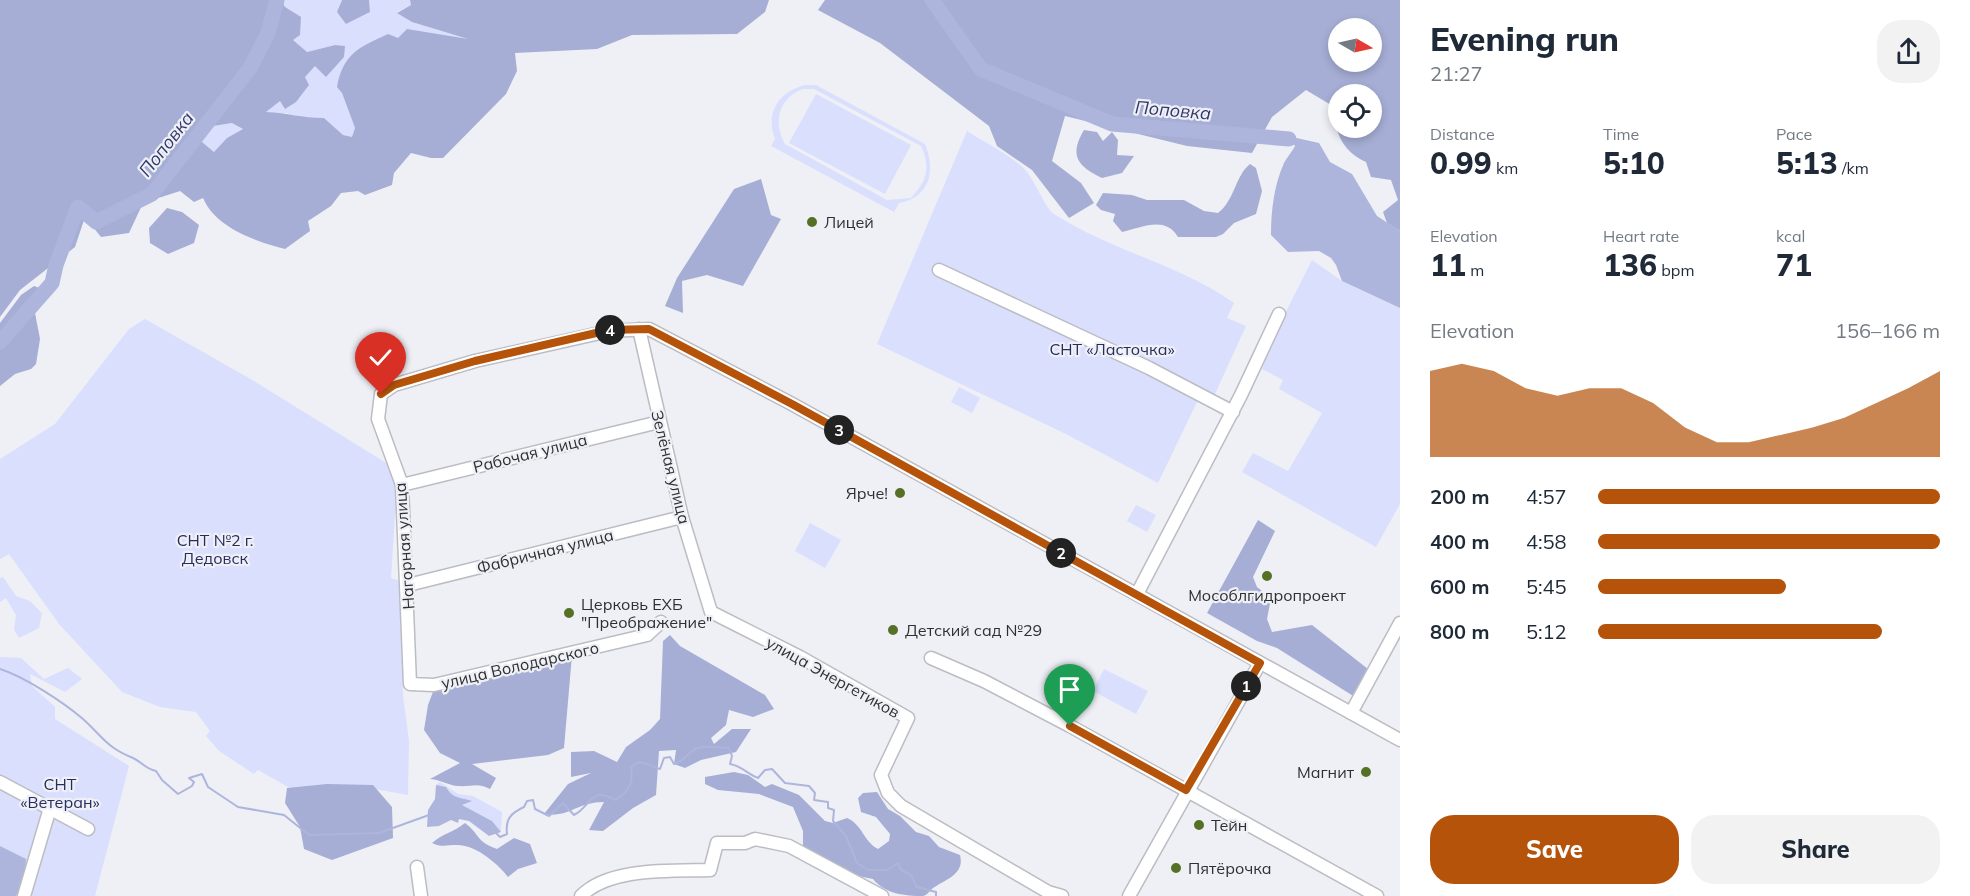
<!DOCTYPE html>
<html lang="en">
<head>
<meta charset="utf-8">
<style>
	:root { --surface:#fff; --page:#f2f2f3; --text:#1f2937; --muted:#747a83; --accent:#b45309 }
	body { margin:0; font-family:Mulish,sans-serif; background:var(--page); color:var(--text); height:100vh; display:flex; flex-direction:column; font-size:22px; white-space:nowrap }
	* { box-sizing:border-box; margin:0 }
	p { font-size:20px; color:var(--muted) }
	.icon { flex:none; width:33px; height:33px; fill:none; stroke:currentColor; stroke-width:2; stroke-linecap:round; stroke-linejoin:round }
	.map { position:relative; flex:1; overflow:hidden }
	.panel { display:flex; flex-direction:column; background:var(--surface); width:570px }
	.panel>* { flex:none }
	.needle { width:39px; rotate:99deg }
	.buttons { position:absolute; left:1328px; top:18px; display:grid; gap:12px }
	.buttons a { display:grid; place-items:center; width:54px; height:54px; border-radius:50%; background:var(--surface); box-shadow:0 3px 9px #0003; font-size:30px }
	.pin { position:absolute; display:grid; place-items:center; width:51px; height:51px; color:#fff; margin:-62px -26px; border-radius:50% 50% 50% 0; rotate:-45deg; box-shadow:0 0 6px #0007 }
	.pin .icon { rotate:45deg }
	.km { position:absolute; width:30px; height:30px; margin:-15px; border-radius:50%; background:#222; color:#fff; font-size:16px; line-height:30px; text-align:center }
	.round { display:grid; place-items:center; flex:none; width:63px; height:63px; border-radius:24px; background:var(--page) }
	.headline { display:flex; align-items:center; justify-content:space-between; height:102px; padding:0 30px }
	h1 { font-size:33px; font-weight:800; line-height:45px }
	.figures { display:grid; grid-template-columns:repeat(3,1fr); gap:9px; height:102px; padding:6px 30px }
	.figures div { display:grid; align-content:center }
	.figures b { font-size:30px; font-weight:800 }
	.figures small { font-size:16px; font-weight:400 }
	.figures p { font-size:16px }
	.chart { height:168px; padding:12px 30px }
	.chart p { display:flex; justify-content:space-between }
	.chart svg { width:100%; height:108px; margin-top:6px; fill:var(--accent); opacity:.7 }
	.primary-button { display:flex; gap:12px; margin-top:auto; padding:12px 30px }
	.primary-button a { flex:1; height:69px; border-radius:24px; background:var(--accent); color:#fff; font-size:24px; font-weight:800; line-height:69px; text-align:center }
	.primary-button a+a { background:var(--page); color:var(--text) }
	ul { padding:0 30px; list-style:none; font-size:20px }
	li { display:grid; grid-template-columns:96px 72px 1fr; align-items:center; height:45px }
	li i { height:15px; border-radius:8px; background:var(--accent) }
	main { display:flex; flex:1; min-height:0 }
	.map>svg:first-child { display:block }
	.green { fill:#dadffd; fill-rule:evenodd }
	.forest { fill:#a6aed5; fill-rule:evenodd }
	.water { fill:#aeb5dd }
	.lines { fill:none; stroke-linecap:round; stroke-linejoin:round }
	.stream { stroke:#aeb5dd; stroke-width:2 }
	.river { stroke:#aeb5dd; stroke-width:15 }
	.minor-casing { stroke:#bcbdc3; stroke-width:15 }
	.minor { stroke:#fff; stroke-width:12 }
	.route-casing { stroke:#fff; stroke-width:12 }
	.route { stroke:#b45309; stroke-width:8 }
	.poi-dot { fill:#567125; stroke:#eef0f6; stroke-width:2 }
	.labels { text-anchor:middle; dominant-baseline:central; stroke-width:4.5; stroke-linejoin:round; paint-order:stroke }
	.poi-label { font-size:16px; fill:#2e2f31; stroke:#eef0f6; text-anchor:start }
	.park-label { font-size:16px; fill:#282c5e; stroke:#eef0f6 }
	.street-label { font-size:16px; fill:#2e2f31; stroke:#eef0f6 }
	.water-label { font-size:18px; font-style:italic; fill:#32376a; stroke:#eef0f6 }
</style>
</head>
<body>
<main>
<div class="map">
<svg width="1400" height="896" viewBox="0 0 1400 896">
	<rect width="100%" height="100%" fill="#eef0f6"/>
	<g class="green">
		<path d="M 281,0 L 342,0 L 340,3 L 346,24 L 370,12 L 369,0 L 410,0 L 411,5 L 397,12 L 412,22 L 475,41 L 342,93 L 355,128 L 352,137 L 343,135 L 324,118 L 297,119 L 287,113 L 265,113 L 315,66 L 344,57 L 344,46 L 335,45 L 307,52 L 292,40 L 300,35 Z"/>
		<path d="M 805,85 L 816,85 L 925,144 C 936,170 930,198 899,203 L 894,212 L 771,146 L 775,139 C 765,113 778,92 805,85 ZM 803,89 L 814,89 L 921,146 C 931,168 927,181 911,198 L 887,200 L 785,144 C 773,123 778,98 803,89 Z"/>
		<path d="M 816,94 L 911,145 L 885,194 L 789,143 Z"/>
		<path d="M 232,123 L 243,129 L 228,138 L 214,152 L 196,137 L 207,127 Z"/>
		<path d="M 967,131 C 984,142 1005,152 1021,166 C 1035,177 1044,208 1054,214 C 1111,251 1179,264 1234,303 L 1227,318 L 1246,326 L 1210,405 L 1198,400 L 1158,483 L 1066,434 L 877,344 Z"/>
		<path d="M 1312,260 L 1342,281 L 1400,308 L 1400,504 L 1376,547 L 1242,472 L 1253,453 L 1288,471 L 1322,413 L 1279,389 L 1283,380 L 1262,369 L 1270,343 Z"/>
		<path d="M 145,319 L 254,381 L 391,466 L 397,484 L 391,578 L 400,581 L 403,695 L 409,741 L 408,795 L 353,785 L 297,792 L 258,770 L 254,774 L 219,751 L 206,736 L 210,731 L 196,712 L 160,707 L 122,692 L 59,624 L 9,554 L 0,559 L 0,459 L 55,424 L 129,329 Z"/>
		<path d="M 959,387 L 980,398 L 972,413 L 951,402 Z"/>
		<path d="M 1136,505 L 1156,515 L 1147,532 L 1127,521 Z"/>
		<path d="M 810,523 L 841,540 L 825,568 L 795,551 Z"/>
		<path d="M 3,577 L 16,596 L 30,601 L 42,613 L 39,628 L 19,638 L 14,630 L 16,615 L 6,598 L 0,602 L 0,578 Z"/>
		<path d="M 0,657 L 21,658 L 44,679 L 68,668 L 82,679 L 65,692 L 30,674 L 32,686 L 55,707 L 55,719 L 129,766 L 95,896 L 0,896 Z"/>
		<path d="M 1104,669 L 1148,691 L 1136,714 L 1093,691 Z"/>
		<path d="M 440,782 L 458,794 L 473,796 L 502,812 L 501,832 L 492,821 L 460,804 L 468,800 L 459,799 L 436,785 Z"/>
	</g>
	<g class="forest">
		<path d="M 0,0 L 281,0 L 285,7 L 301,17 L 300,35 L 293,40 L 307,52 L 335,45 L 345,46 L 344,57 L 326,77 L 315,66 L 305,77 L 309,85 L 296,102 L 285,109 L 280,101 L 266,112 C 288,113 301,118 324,118 L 343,135 L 352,137 L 355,128 L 342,93 L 337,87 C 343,54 359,47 388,34 L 398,38 L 407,29 L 468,39 L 412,22 L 397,13 L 411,5 L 410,0 L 769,0 L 765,12 L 737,34 L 632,35 L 597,49 L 515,53 L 517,71 L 506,94 L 443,158 L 431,158 L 411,153 L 394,173 L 392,185 L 365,195 L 358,191 L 341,193 L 331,206 L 308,221 L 310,231 L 285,249 C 255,241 216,228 203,198 L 194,202 L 180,191 L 143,203 L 129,233 L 101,237 L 85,217 L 75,247 L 20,290 L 0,317 ZM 232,123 L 243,129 L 227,138 L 214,152 L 196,137 L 207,127 Z"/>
		<path d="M 342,0 L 369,0 L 370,12 L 346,24 L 337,12 Z"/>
		<path d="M 825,0 L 1400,0 L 1400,231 L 1387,223 L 1383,212 L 1398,200 L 1391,180 L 1371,177 L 1366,162 C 1340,150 1336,131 1331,105 L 1306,90 L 1272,117 L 1252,153 L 1187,146 L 1065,116 L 1052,161 L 1081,183 L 1094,203 L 1069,218 L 1032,170 L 997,146 L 989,126 L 880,43 L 818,10 ZM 1338,28 L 1371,28 L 1371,62 L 1338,62 ZM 1338,94 L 1371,94 L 1371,128 L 1338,128 Z"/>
		<path d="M 1084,130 L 1097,132 L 1103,141 L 1112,132 L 1118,140 L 1117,155 L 1134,156 L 1122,173 L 1102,178 C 1077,166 1069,155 1084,130 Z"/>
		<path d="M 1250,164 L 1256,168 L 1262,191 L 1256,214 L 1234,223 L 1223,234 L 1216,237 L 1178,237 C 1165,215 1141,228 1122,232 L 1113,221 L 1115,214 L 1101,210 L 1096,205 L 1103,193 L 1132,195 L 1147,200 L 1184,200 L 1204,211 L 1218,213 C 1235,200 1235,176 1250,164 Z"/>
		<path d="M 761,179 L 771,215 L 781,219 L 743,286 L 707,275 L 682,281 L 683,313 L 665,306 L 677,278 L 734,189 Z"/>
		<path d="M 167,208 L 182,212 L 199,225 L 194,243 L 168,254 L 150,243 L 149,228 Z"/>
		<path d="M 34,286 L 42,289 L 42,298 L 35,313 L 40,339 L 36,364 L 31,369 L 15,374 L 0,386 L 0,323 L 21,295 Z"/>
		<path d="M 1258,520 L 1275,531 L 1253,577 L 1257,587 L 1271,598 L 1267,619 L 1272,632 L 1312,625 L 1373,673 L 1358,699 L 1277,648 L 1257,641 L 1207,613 Z"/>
		<path d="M 670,635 L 680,646 L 765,695 L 774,709 L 753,717 L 729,710 L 726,725 L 711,738 L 714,744 L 732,729 L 751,729 L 736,752 L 701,760 L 685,768 L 674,764 L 676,750 L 659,751 L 656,795 L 633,808 L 603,831 L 589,830 L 604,802 C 576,802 570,818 544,814 L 568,784 L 591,773 L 571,777 L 571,752 L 594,751 L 617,762 L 626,747 L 650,730 L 660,719 L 663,641 Z"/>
		<path d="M 572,655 L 564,748 L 548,755 L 472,764 L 496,778 L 490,789 C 477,782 472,787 458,786 C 450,786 442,780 430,779 L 460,763 L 440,753 L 424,730 L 428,705 L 436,684 Z"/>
		<path d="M 734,772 L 748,775 L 765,787 L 772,784 L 799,795 L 825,821 L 833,823 L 847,818 C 862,824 864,842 878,849 L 889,841 L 890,834 L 876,817 L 861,812 L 858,798 L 863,793 L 877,792 L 888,809 L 900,816 L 916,832 L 929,836 L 939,847 L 960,855 C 965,874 946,879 933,888 C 929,891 928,895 923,896 C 905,896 885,894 873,879 L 858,876 L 803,846 L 803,831 L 793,807 L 759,794 L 718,790 L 705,784 L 705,777 Z"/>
		<path d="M 327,784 L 373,785 L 392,807 L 393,838 L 332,860 L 304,849 L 300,827 L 285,803 L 287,788 Z"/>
		<path d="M 465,823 C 481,835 475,841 497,849 L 514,838 L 530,844 L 537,863 L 518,869 L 508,877 C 499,865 480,849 465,846 C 452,843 443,849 432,843 C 442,834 454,832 465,823 Z"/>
	</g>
	<g class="water">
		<path d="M 1292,137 L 1319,143 L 1330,162 L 1352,174 L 1377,216 L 1400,231 L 1400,308 L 1342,281 L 1336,265 L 1331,258 L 1319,251 L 1288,252 L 1271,235 C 1271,211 1274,185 1284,163 C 1287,157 1292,152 1295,146 L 1290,139 Z"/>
		<path d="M 436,785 L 446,787 C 453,799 460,797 472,801 L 462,805 L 492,821 L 501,832 L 489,836 L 469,821 L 459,819 L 458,823 L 451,820 L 439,826 L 427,827 L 428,810 L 435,799 Z"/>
		<path d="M 0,846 L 26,859 L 25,877 L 16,896 L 0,896 Z"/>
	</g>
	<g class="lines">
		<g class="stream">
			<path d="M 0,669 C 25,677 63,702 83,719 C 103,737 106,747 133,758 C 142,762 145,769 156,771 L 162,780 L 178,794 L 192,786 L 194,782 L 189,778 L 202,774 L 208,787 L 238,807 L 284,815 L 309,835 L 379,833 L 429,815"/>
			<path d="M 494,831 L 500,837 L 507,834 C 505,819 511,813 524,807 L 527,801 L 533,800 L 535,809 L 549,816 L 563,803 L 574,815 C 591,807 590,785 615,800 C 629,792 634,782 631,767 C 640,757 649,766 660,769 L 664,758 L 670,757 L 674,764 C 685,761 685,755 694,750 C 702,744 719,748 729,748 L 732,756 L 730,764 C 742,766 747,774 758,778 L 765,770 L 772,769 L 785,783 L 809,786 L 815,793 L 814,800 L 828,802 L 828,808 L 834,810 L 833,821 L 846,836 L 857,863 L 868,870 L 887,870 L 898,863 L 901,870 L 911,875 L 917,887 L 936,892 L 936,896"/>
		</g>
		<g class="river">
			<path d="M 932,0 L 981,69 L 1112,124 L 1289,139"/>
			<path d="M 0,342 L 52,283 L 56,265 L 78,207 L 96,222 L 152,194 L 250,68 L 268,33 L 277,0"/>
		</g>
		<defs>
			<g id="minor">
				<path d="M 939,270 L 1149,368 L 1233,412"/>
				<path d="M 639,329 L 682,517 L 711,612 L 800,657 L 908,718 L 881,775 L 888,793 L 901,806 L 1048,892 L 1062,896"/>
				<path d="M 402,485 L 659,422"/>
				<path d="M 408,585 L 682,517"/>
				<path d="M 1137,594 L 1241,395 L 1279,314"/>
				<path d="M 661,622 L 647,635 L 434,685 L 410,684 L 402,485 L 378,419 L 381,394 L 394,385 L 475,361 L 609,331 L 649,329 L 792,404 L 1400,740"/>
				<path d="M 931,658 L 984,681 L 1070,726 L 1377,896"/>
				<path d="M 1351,713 L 1400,623"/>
				<path d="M 0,782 L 88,829"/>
				<path d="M 417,867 L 421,896"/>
				<path d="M 24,896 L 50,808"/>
				<path d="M 581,896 C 609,867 672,871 710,870 L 717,843 L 745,843 L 755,839 L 789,846 L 882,896"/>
				<path d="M 1129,896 L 1260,663"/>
			</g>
		</defs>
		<use href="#minor" class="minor-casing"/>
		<use href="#minor" class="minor"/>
	</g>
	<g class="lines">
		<defs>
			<path id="route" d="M 381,394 L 394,385 L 475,361 L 609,330 L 649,329 L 792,404 L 1260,663 L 1186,790 L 1070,726"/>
		</defs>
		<use href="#route" class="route-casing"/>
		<use href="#route" class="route"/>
	</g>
	<g class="poi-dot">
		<circle cx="812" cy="222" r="6"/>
		<circle cx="900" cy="493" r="6"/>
		<circle cx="1267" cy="576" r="6"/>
		<circle cx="569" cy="613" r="6"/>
		<circle cx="893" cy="630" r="6"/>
		<circle cx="1366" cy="772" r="6"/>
		<circle cx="1199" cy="825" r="6"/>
		<circle cx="1176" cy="868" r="6"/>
	</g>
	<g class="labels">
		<g class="poi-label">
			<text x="824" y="222">Лицей</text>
			<text x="888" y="493" text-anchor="end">Ярче!</text>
			<text x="1267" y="595" text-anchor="middle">Мособлгидропроект</text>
			<text x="581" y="604">Церковь ЕХБ<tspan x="581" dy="18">"Преображение"</tspan></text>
			<text x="905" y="630">Детский сад №29</text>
			<text x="1354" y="772" text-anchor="end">Магнит</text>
			<text x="1211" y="825">Тейн</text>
			<text x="1188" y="868">Пятёрочка</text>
		</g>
		<g class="park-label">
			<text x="1112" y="349">СНТ «Ласточка»</text>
			<text x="215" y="540">СНТ №2 г.<tspan x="215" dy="18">Дедовск</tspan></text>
			<text x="60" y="784">СНТ<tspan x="60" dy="18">«Ветеран»</tspan></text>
		</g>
		<g class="street-label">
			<text transform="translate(530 453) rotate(-14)">Рабочая улица</text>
			<text transform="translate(671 467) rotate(76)">Зелёная улица</text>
			<text transform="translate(404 546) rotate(-94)">Нагорная улица</text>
			<text transform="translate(545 551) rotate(-14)">Фабричная улица</text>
			<text transform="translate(520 665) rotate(-13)">улица Володарского</text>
			<text transform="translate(833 677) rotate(29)">улица Энергетиков</text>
		</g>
		<g class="water-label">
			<text transform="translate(1173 110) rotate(5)">Поповка</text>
			<text transform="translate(166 144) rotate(-52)">Поповка</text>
		</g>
	</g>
</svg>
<div class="buttons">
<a><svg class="needle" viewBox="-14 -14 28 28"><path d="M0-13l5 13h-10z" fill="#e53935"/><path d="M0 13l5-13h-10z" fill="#747a83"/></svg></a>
<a><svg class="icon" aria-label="locate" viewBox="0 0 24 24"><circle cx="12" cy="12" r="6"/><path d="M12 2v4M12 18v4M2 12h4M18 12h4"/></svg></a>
</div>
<div class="pin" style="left:1070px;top:726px;background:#1e9e55"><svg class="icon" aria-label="arrive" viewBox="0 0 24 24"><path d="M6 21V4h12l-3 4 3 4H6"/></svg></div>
<div class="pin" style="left:381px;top:394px;background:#d93025"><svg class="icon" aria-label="check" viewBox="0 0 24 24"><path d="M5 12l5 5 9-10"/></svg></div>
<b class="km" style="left:1246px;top:686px">1</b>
<b class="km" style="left:1061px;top:553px">2</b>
<b class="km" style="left:839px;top:430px">3</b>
<b class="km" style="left:610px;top:330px">4</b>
</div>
<section class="panel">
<div class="headline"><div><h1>Evening run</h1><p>21:27</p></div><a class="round"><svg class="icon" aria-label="share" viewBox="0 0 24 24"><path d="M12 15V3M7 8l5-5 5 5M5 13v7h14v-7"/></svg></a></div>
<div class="figures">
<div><p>Distance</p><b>0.99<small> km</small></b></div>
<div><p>Time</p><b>5:10</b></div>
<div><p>Pace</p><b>5:13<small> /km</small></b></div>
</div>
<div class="figures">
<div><p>Elevation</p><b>11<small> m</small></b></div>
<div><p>Heart rate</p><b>136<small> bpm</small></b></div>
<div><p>kcal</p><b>71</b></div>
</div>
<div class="chart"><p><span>Elevation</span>156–166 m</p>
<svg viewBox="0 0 160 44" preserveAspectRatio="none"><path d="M0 44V9L10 6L20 9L30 16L40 19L50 16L60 16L70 22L80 32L90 38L100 38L110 35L120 32L130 28L140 22L150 16L160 9V44z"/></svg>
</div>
<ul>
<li><b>200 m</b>4:57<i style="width:100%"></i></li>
<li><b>400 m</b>4:58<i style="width:100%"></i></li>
<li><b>600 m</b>5:45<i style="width:55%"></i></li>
<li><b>800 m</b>5:12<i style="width:83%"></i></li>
</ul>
<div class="primary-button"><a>Save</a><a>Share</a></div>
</section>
</main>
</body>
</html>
